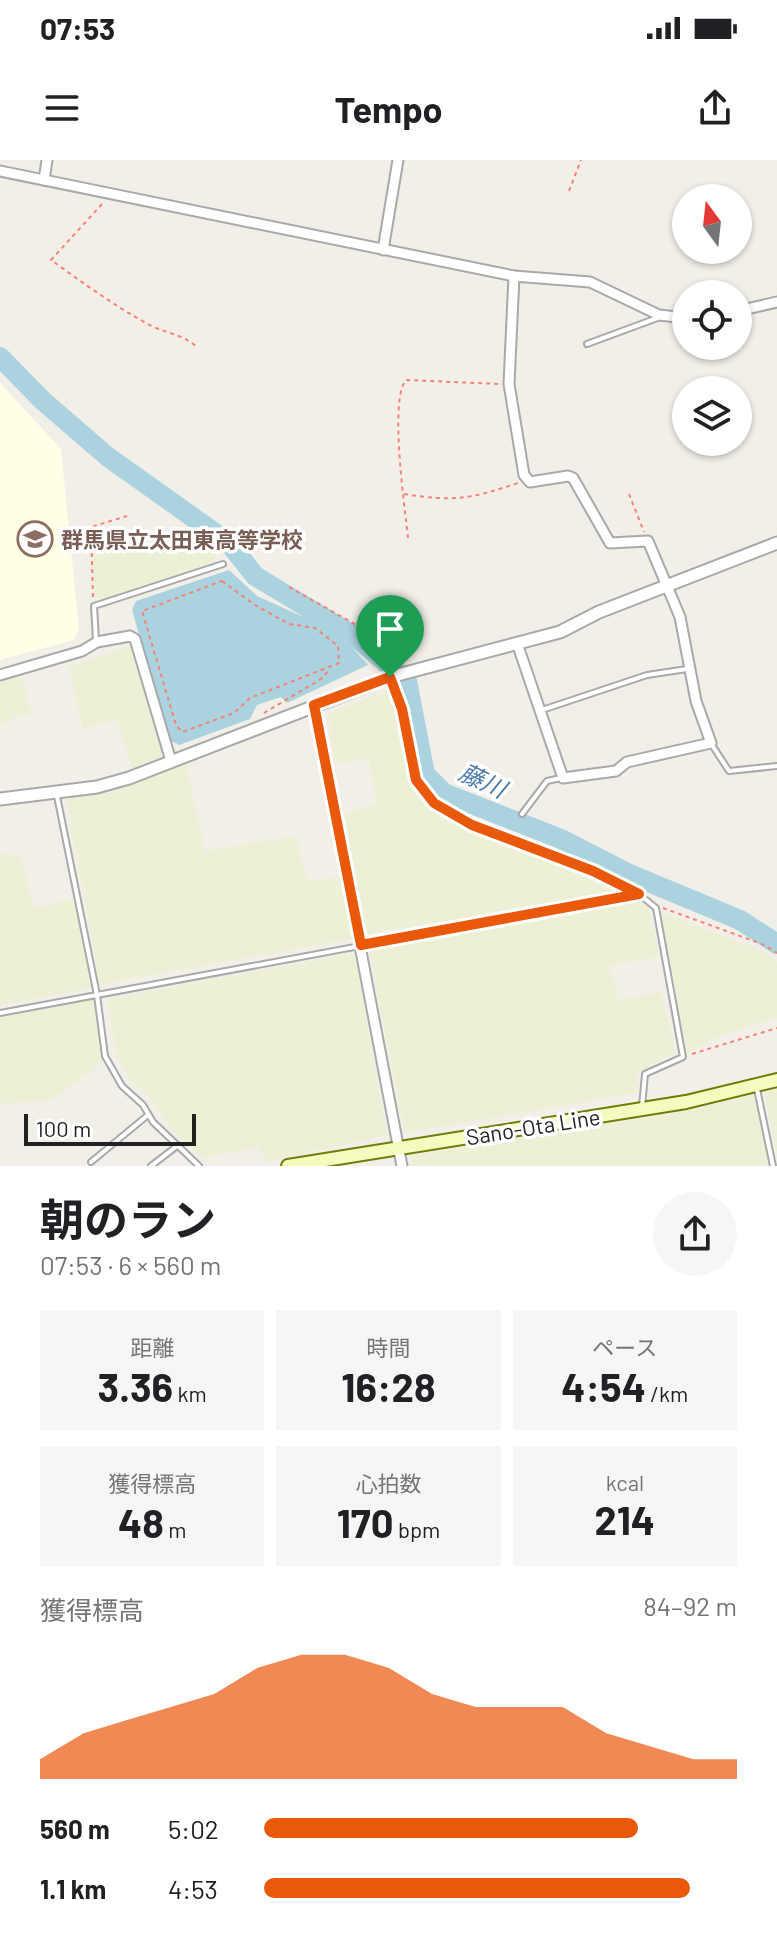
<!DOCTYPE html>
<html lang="ja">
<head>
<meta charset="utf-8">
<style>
	:root { --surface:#fff; --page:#f6f6f6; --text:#202124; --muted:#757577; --accent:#ea580c }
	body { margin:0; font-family:Barlow,"Noto Sans JP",sans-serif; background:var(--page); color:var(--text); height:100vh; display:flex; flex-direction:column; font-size:30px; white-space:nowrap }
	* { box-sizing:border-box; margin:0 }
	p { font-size:26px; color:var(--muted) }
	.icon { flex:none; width:44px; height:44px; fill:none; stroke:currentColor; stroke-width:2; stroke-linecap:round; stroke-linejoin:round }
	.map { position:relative; height:1006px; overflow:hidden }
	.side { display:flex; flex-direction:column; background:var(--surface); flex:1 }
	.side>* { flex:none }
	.needle { width:52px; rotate:345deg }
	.controls { position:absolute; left:672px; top:24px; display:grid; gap:16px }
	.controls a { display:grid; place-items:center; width:80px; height:80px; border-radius:50%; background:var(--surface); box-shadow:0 2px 6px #0004; font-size:40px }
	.scale { position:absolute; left:24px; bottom:20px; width:172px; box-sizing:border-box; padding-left:8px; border:4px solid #222; border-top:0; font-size:22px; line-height:28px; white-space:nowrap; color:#222; -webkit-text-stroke:6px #fff; paint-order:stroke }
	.pin { position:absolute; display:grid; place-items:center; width:68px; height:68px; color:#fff; margin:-82px -34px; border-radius:50% 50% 50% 0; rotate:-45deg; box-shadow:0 0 8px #0007 }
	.pin .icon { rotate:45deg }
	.round { display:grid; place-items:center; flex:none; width:84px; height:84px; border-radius:42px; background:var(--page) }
	.headline { display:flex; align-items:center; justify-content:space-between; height:136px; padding:0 40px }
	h1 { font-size:44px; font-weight:700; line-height:60px }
	.figures { display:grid; grid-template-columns:repeat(3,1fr); gap:12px; height:136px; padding:8px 40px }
	.figures div { display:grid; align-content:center; border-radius:0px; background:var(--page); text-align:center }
	.figures b { font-size:40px; font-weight:700 }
	.figures small { font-size:22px; font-weight:400 }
	.figures p { font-size:22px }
	.chart { height:224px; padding:16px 40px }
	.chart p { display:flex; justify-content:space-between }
	.chart svg { width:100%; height:144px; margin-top:8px; fill:var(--accent); opacity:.7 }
	ul { padding:0 40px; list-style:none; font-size:26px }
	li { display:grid; grid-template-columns:128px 96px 1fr; align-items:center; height:60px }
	li i { height:20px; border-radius:10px; background:var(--accent) }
	.status { display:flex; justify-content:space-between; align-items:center; height:56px; padding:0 40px; background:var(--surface); direction:ltr }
	.status svg { height:22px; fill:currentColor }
	header { display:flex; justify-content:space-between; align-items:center; height:104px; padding:0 40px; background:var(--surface); font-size:36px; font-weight:700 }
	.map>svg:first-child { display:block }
	.education { fill:#ffffe5 }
	.farmland { fill:#eef0d5 }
	.water { fill:#aad3df }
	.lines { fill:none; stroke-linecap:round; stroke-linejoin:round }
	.stream { stroke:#aad3df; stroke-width:3 }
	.river { stroke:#aad3df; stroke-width:20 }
	.service-casing { stroke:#a9a9a9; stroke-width:8 }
	.minor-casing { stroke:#a9a9a9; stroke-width:13 }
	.tertiary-casing { stroke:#a9a9a9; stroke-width:15 }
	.secondary-casing { stroke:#707d05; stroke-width:16 }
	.path { stroke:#fa8072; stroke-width:2; stroke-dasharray:4 4; stroke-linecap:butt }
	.service { stroke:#fff; stroke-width:4 }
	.minor { stroke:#fff; stroke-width:9 }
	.tertiary { stroke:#fff; stroke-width:11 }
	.secondary { stroke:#f7fabf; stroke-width:12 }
	.route-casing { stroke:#fff; stroke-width:16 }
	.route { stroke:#ea580c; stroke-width:10 }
	.labels { text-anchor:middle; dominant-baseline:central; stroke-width:7; stroke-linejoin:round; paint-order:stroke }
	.education-label { font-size:22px; font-weight:bold; fill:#785e54; stroke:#fff; text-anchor:start }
	.street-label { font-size:22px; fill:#222; stroke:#fff }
	.water-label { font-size:24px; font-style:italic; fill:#4a7aab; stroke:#fff }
</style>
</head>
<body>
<div class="status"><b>07:53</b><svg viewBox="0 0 49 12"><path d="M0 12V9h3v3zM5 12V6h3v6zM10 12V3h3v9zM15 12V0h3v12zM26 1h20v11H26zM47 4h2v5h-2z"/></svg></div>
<header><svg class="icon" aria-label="menu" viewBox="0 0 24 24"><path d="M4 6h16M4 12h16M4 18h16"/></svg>Tempo<svg class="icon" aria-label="share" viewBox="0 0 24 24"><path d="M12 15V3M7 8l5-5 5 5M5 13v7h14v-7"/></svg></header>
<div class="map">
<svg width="777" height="1006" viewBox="0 0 777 1006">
	<rect width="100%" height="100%" fill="#f2efe9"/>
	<path class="education" d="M 0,223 L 61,289 L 79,469 L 73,480 L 0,500 Z"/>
	<g class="farmland">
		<path d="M 178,370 L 217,395 L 210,403 L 103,440 L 95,435 L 92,397 Z"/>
		<path d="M 130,486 L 163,598 L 132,609 L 117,559 L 83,569 L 69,507 Z"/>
		<path d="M 21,516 L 33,556 L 16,556 L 0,566 L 0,521 Z"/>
		<path d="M 390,530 L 414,621 L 465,664 L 617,732 L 367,774 L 344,653 L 376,644 L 369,598 L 335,604 L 328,553 Z"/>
		<path d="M 186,603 L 205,691 L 296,676 L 308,721 L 342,716 L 352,779 L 100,824 L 66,639 L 113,632 Z"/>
		<path d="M 0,694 L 20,695 L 34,748 L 74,739 L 91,828 L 0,845 Z"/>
		<path d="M 637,740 L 648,746 L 659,797 L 609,806 L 619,839 L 661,832 L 675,892 L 637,914 L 636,933 L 405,973 L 369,789 Z"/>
		<path d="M 661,752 L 765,792 L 777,802 L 777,858 L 715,878 L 687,892 Z"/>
		<path d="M 355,793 L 387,976 L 265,1001 L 259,987 L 203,998 L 177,975 L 146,933 L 131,922 L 117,897 L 107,839 Z"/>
		<path d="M 93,840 L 102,903 L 51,940 L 0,944 L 0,857 Z"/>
		<path d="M 777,928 L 777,995 L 764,932 Z"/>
		<path d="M 754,935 L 769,1006 L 411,1006 L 409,996 L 676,953 Z"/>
	</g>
	<path class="water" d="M 229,410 L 257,436 L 317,463 L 348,483 L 368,505 L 287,543 L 281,537 L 257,545 L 250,559 L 179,585 L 169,580 L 132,450 L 136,441 Z"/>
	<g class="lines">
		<g class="stream">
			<path d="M 333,476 L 341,468"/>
			<path d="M 376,501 L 383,498"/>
		</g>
		<path class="river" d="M 0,197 L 42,240 L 108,297 L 229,383 L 255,416 L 353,475 L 407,521 L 425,614 L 444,633 L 561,679 L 627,713 L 740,760 L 777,784"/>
		<defs>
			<g id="service">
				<path d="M 587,184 L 660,157"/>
				<path d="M 96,480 L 94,446 L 223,404"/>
				<path d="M 542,550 L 647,515 L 687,509"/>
				<path d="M 712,585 L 729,611 L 777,606"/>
				<path d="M 57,636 L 97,835 L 105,896 L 122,926 L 143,945 L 153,962 L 199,1006"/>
				<path d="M 522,654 L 547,621 L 561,618"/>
				<path d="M 0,853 L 639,734 L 656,748 L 683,897 L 645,914 L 642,947"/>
				<path d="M 757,929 L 773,1006"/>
				<path d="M 91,1002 L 148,955"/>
				<path d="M 151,1006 L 177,986"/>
			</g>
			<g id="minor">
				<path d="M 0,11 L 514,116 L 590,122 L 659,155 L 686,158"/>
				<path d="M 44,20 L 47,0"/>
				<path d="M 383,90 L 398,0"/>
				<path d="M 514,116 L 509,224 L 524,315 L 530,322 L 568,316 L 573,318 L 610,383 L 648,381 L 680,457 L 696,541 L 711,583 L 627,602 L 616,611 L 563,618 L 517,483"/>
				<path d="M 738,151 L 777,142"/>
				<path d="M 0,515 L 82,491 L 97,482 L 130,476 L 135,479 L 171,601"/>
				<path d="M 314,545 L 402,1006"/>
			</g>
			<path id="tertiary" d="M 0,639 L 97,627 L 129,618 L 390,517 L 560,472 L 599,452 L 777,383"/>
			<path id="secondary" d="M 288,1006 L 686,942 L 777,920"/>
		</defs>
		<use href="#service" class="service-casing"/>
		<use href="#minor" class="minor-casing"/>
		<use href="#tertiary" class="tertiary-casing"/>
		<use href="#secondary" class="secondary-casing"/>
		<g class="path">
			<path d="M 569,31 L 581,0"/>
			<path d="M 102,44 L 51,100 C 82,122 113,145 146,163 C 163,173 181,173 197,187"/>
			<path d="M 404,334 C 455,342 470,339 518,323"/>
			<path d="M 629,334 L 644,372"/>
			<path d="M 408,378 C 405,348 389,240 406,220 L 500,224"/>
			<path d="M 222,421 L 255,445 L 289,464 L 315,468 L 338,486 L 339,503 L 250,538 L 234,553 L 182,572 L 176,565 L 142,451 Z"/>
			<path d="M 289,427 L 367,471 L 404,503"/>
			<path d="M 93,437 L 91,367 L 127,356"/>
			<path d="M 394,527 C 405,557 404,593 417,622 C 436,664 582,705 628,729"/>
			<path d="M 264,553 L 321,519 L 330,509"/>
			<path d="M 663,748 L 762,784 L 777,793"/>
			<path d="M 692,894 L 777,868"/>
		</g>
		<use href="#service" class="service"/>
		<use href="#minor" class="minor"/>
		<use href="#tertiary" class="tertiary"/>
		<use href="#secondary" class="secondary"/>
	</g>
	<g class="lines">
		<defs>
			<path id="route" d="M 390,517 L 402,549 L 416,620 L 434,643 L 472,665 L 593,711 L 639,734 L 361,785 L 314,545 Z"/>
		</defs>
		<use href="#route" class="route-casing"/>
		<use href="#route" class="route"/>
	</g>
	<defs>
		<symbol id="school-ring" viewBox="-11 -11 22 22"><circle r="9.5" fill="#fff" stroke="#8d6e63" stroke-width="1.5"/><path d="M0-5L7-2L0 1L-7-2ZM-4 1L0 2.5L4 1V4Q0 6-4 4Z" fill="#8d6e63"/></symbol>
	</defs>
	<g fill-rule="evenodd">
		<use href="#school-ring" x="15" y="359" width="40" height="40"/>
	</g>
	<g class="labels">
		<g class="education-label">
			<text x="61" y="379">群馬県立太田東高等学校</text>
		</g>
		<g class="street-label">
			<text transform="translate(533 966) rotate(-9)">Sano-Ota Line</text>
		</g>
		<g class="water-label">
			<text transform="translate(483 620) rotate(25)">藤川</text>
		</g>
	</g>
</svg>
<div class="controls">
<a><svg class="needle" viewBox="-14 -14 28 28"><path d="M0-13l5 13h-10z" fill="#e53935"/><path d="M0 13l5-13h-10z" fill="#757577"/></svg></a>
<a><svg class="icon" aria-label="locate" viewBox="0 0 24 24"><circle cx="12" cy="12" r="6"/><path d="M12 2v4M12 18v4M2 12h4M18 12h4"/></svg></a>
<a><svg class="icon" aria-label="layers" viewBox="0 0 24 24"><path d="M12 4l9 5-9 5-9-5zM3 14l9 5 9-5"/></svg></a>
</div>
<div class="scale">100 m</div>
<div class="pin" style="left:390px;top:517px;background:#1e9e55"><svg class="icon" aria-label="arrive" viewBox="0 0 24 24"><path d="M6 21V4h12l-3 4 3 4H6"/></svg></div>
</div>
<section class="side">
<div class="headline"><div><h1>朝のラン</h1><p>07:53 · 6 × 560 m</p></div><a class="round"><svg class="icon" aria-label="share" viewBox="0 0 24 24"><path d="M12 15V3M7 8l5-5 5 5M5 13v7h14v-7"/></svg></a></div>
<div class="figures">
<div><p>距離</p><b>3.36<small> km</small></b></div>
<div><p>時間</p><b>16:28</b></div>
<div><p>ペース</p><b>4:54<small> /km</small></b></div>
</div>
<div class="figures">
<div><p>獲得標高</p><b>48<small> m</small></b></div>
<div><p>心拍数</p><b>170<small> bpm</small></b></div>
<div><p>kcal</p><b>214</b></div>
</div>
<div class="chart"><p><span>獲得標高</span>84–92 m</p>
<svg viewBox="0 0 160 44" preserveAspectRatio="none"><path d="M0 44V38L10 30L20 26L30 22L40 18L50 10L60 6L70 6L80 10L90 18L100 22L110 22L120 22L130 30L140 34L150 38L160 38V44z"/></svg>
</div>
<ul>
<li><b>560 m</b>5:02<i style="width:79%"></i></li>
<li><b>1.1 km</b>4:53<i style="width:90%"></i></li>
</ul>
</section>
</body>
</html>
